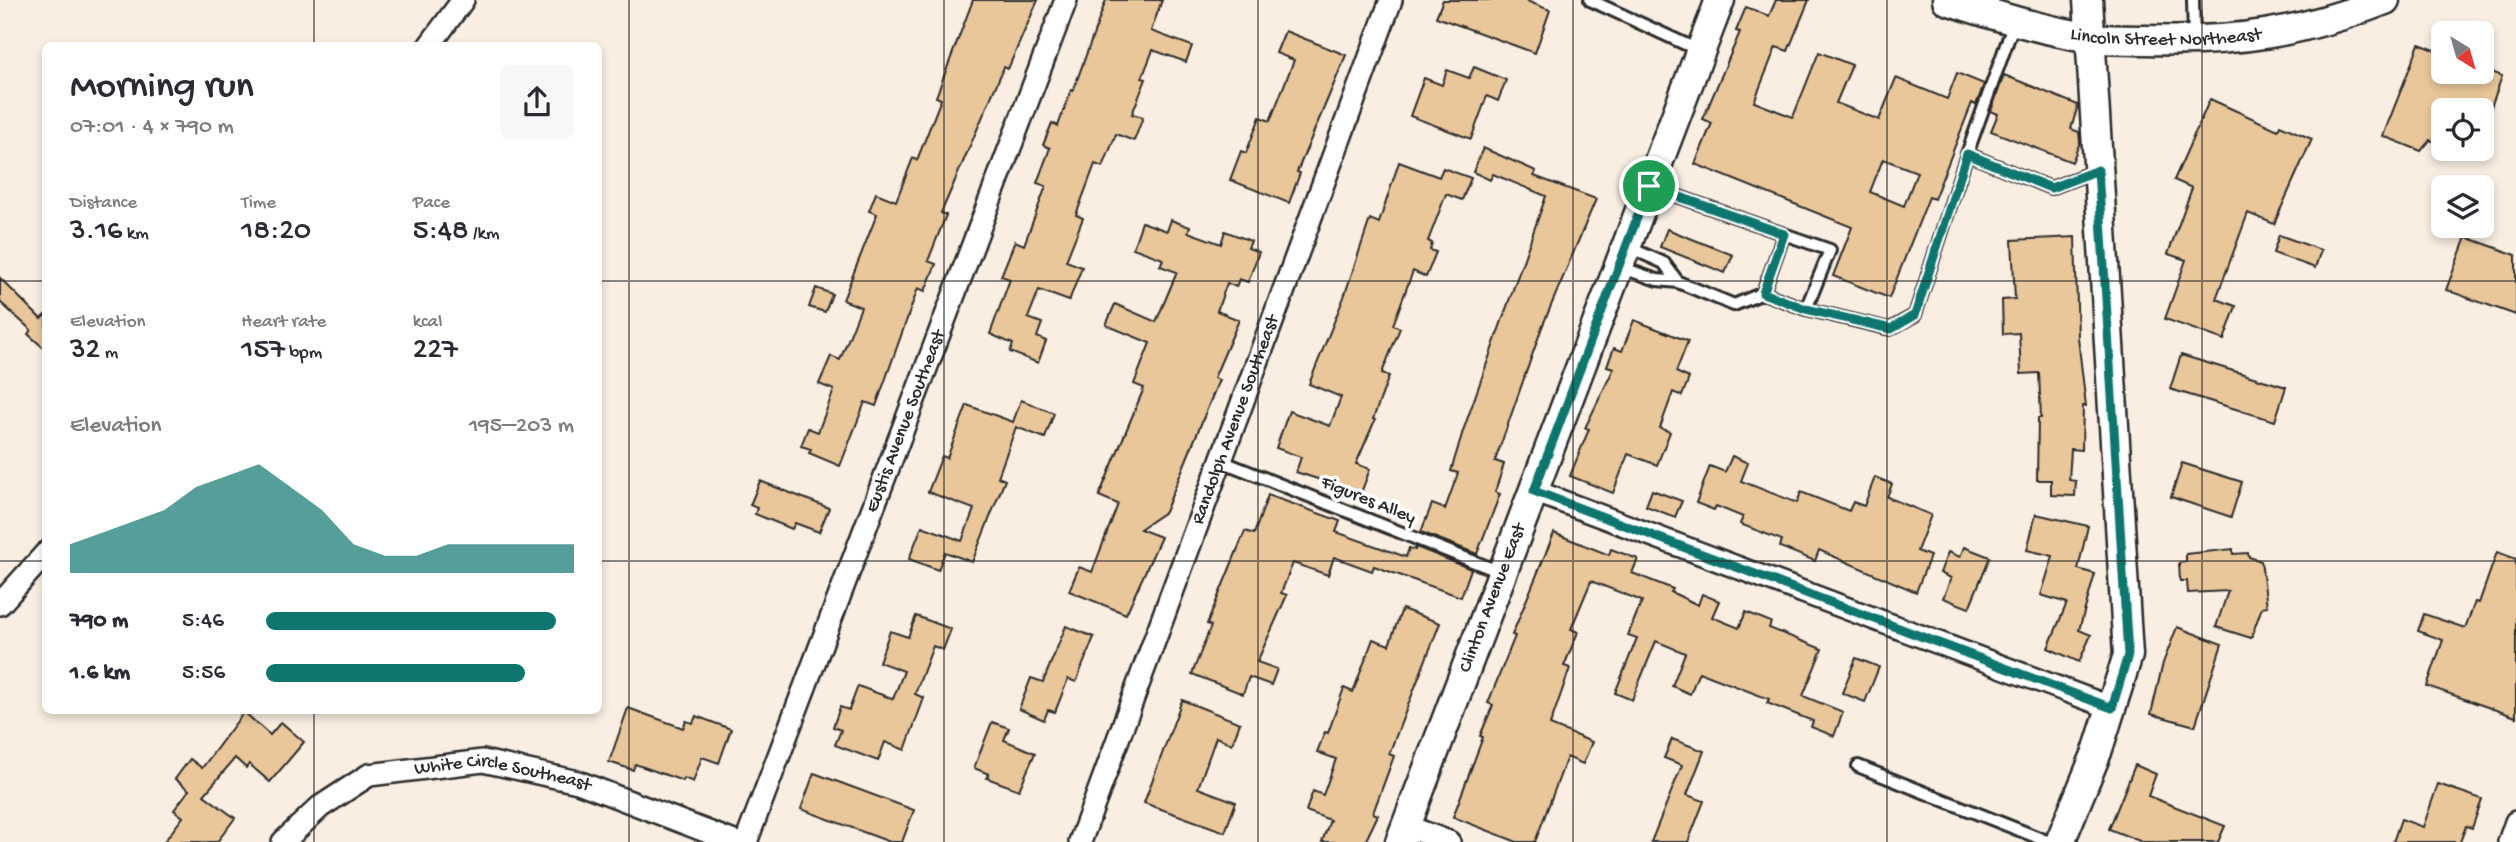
<!DOCTYPE html>
<html lang="en">
<head>
<meta charset="utf-8">
<style>
	:root { --surface:#fff; --page:#f7f7f7; --text:#2b2b33; --muted:#7c7c81; --accent:#0f766e }
	body { margin:0; font-family:"Gochi Hand",sans-serif; background:var(--page); color:var(--text); height:100vh; display:flex; flex-direction:column; font-size:26px; white-space:nowrap }
	* { box-sizing:border-box; margin:0 }
	p { font-size:23px; color:var(--muted) }
	.icon { flex:none; width:38px; height:38px; fill:none; stroke:currentColor; stroke-width:2; stroke-linecap:round; stroke-linejoin:round }
	.map { position:relative; flex:1; overflow:hidden }
	.drawer { position:absolute; left:42px; top:42px; width:560px; height:672px; display:flex; flex-direction:column; background:var(--surface); border-radius:10px; box-shadow:0 4px 10px #0003 }
	.drawer>* { flex:none }
	.needle { width:46px; rotate:143deg }
	.fabs { position:absolute; left:2431px; top:21px; display:grid; gap:14px }
	.fabs a { display:grid; place-items:center; width:63px; height:63px; border-radius:10px; background:var(--surface); box-shadow:0 4px 10px #0003; font-size:35px }
	.pin { position:absolute; display:grid; place-items:center; width:60px; height:60px; color:#fff; margin:-30px; border:4px solid #fff; border-radius:50%; box-shadow:0 2px 7px #0007 }
	.round { display:grid; place-items:center; flex:none; width:74px; height:74px; border-radius:10px; background:var(--page) }
	.overview { display:flex; align-items:center; justify-content:space-between; height:119px; padding:0 28px }
	h1 { font-size:38px; font-weight:600; line-height:52px }
	.stats { display:grid; grid-template-columns:repeat(3,1fr); gap:10px; height:119px; padding:7px 28px }
	.stats div { display:grid; align-content:center }
	.stats b { font-size:30px; font-weight:600 }
	.stats small { font-size:19px; font-weight:400 }
	.stats p { font-size:19px }
	.chart { height:196px; padding:14px 28px }
	.chart p { display:flex; justify-content:space-between }
	.chart svg { width:100%; height:126px; margin-top:7px; fill:var(--accent); opacity:.7 }
	ul { padding:0 28px; list-style:none; font-size:23px }
	li { display:grid; grid-template-columns:112px 84px 1fr; align-items:center; height:52px }
	li i { height:18px; border-radius:9px; background:var(--accent) }
	.map>svg:first-child { display:block }
	.building { fill:#eac79b; stroke:#2b2b2b; stroke-width:2; fill-rule:evenodd }
	.lines { fill:none; stroke-linecap:round; stroke-linejoin:round }
	.lane-casing { stroke:#2b2b2b; stroke-width:16 }
	.street-casing { stroke:#2b2b2b; stroke-width:26 }
	.secondary-casing { stroke:#2b2b2b; stroke-width:33 }
	.lane { stroke:#fff; stroke-width:10 }
	.street { stroke:#fff; stroke-width:21 }
	.secondary { stroke:#fff; stroke-width:28 }
	.route-casing { stroke:#fff; stroke-width:14 }
	.route { stroke:#0f766e; stroke-width:9 }
	.grid { fill:none; stroke:#2b2b2b; stroke-width:2; stroke-opacity:0.55 }
	.labels { text-anchor:middle; dominant-baseline:central; stroke-width:7; stroke-linejoin:round; paint-order:stroke }
	.street-label { font-size:19px; fill:#2b2b2b; stroke:#fff }
</style>
</head>
<body>
<div class="map">
<svg width="2516" height="842" viewBox="0 0 2516 842">
	<rect width="100%" height="100%" fill="#f9eee1"/>
	<filter id="ink" filterUnits="userSpaceOnUse"><feTurbulence type="fractalNoise" baseFrequency=".0143" numOctaves="2"/><feDisplacementMap in="SourceGraphic" scale="14" xChannelSelector="R" yChannelSelector="G"/><feConvolveMatrix kernelMatrix="1 2 1 2 8 2 1 2 1" color-interpolation-filters="sRGB"/></filter>
	<g filter="url(#ink)">
		<g class="building">
			<path d="M 973,0 L 1038,0 L 1008,69 L 1004,67 L 941,213 L 946,215 L 928,261 L 936,264 L 925,291 L 918,288 L 876,406 L 865,402 L 840,466 L 809,453 L 811,449 L 801,446 L 808,428 L 818,432 L 834,390 L 819,384 L 831,356 L 840,360 L 861,307 L 843,300 L 877,214 L 869,211 L 876,193 L 896,201 L 913,158 L 917,160 L 941,99 L 936,97 Z"/>
			<path d="M 1106,0 L 1162,0 L 1151,31 L 1192,46 L 1186,62 L 1153,50 L 1142,78 L 1146,79 L 1132,114 L 1143,117 L 1134,141 L 1116,134 L 1103,167 L 1095,164 L 1076,215 L 1083,218 L 1066,261 L 1082,267 L 1069,301 L 1039,290 L 1028,318 L 1042,323 L 1037,337 L 1046,341 L 1038,363 L 1010,352 L 1013,344 L 990,334 L 1010,279 L 1001,276 L 1015,241 L 1024,245 L 1046,186 L 1037,183 L 1050,148 L 1043,145 L 1052,123 L 1058,126 L 1071,90 L 1073,91 Z"/>
			<path d="M 1443,0 L 1524,0 L 1550,10 L 1535,53 L 1436,17 Z"/>
			<path d="M 1776,0 L 1809,0 L 1788,51 L 1776,47 L 1754,102 L 1793,117 L 1819,52 L 1852,65 L 1836,103 L 1879,120 L 1896,78 L 1947,99 L 1957,73 L 1984,84 L 1976,105 L 1972,103 L 1934,199 L 1929,197 L 1889,298 L 1833,276 L 1852,227 L 1695,164 L 1712,123 L 1703,119 L 1740,32 L 1736,31 L 1746,7 L 1769,16 ZM 1883,159 L 1917,172 L 1904,206 L 1870,192 Z"/>
			<path d="M 1285,31 L 1346,55 L 1297,172 L 1300,173 L 1289,203 L 1230,180 L 1241,151 L 1246,153 L 1260,117 L 1270,121 L 1294,60 L 1276,53 Z"/>
			<path d="M 2419,44 L 2443,53 L 2443,72 L 2482,72 L 2482,68 L 2502,76 L 2490,110 L 2443,110 L 2443,145 L 2430,140 L 2421,151 L 2383,136 Z"/>
			<path d="M 1474,67 L 1506,80 L 1498,101 L 1487,96 L 1471,139 L 1410,116 L 1424,78 L 1442,85 L 1447,70 L 1469,78 Z"/>
			<path d="M 2004,75 L 2078,105 L 2071,129 L 2079,132 L 2080,142 L 2072,162 L 1991,131 L 1998,114 L 1991,111 Z"/>
			<path d="M 2210,99 L 2278,130 L 2280,125 L 2312,139 L 2274,224 L 2248,213 L 2216,299 L 2236,306 L 2224,340 L 2165,319 L 2186,260 L 2168,254 L 2192,188 L 2174,180 Z"/>
			<path d="M 1483,148 L 1536,171 L 1534,176 L 1596,199 L 1542,327 L 1495,461 L 1504,464 L 1495,492 L 1500,494 L 1477,554 L 1421,532 L 1432,504 L 1445,509 L 1458,473 L 1451,471 L 1463,431 L 1546,196 L 1493,174 L 1490,180 L 1473,172 Z"/>
			<path d="M 1399,162 L 1439,177 L 1443,168 L 1471,178 L 1462,200 L 1446,194 L 1428,241 L 1432,243 L 1430,250 L 1436,252 L 1426,277 L 1413,271 L 1393,325 L 1400,328 L 1382,373 L 1389,376 L 1373,419 L 1375,420 L 1356,464 L 1370,469 L 1361,493 L 1296,472 L 1301,457 L 1276,448 L 1289,411 L 1330,426 L 1341,397 L 1309,384 L 1344,297 L 1370,219 L 1379,223 Z"/>
			<path d="M 1171,220 L 1190,227 L 1188,232 L 1221,244 L 1225,231 L 1251,241 L 1248,248 L 1259,252 L 1248,282 L 1239,279 L 1236,287 L 1227,283 L 1217,311 L 1239,320 L 1214,378 L 1219,380 L 1165,512 L 1140,529 L 1161,537 L 1126,614 L 1069,591 L 1079,567 L 1092,572 L 1118,504 L 1099,496 L 1144,388 L 1134,384 L 1150,343 L 1106,325 L 1115,304 L 1156,322 L 1177,272 L 1160,266 L 1163,259 L 1133,248 L 1142,222 L 1167,231 Z"/>
			<path d="M 1667,229 L 1733,255 L 1725,273 L 1660,247 Z"/>
			<path d="M 2279,235 L 2321,250 L 2315,268 L 2273,253 Z"/>
			<path d="M 2075,237 L 2078,338 L 2086,406 L 2083,406 L 2082,450 L 2071,449 L 2069,480 L 2076,481 L 2075,496 L 2051,495 L 2051,480 L 2037,480 L 2038,418 L 2041,418 L 2039,373 L 2021,374 L 2019,333 L 2003,334 L 2002,300 L 2015,299 L 2012,240 Z"/>
			<path d="M 2466,237 L 2516,255 L 2516,315 L 2446,290 Z"/>
			<path d="M 0,278 L 41,319 L 46,314 L 46,350 L 28,334 L 31,330 L 0,302 Z"/>
			<path d="M 816,288 L 832,294 L 825,312 L 809,307 Z"/>
			<path d="M 1634,320 L 1688,341 L 1676,372 L 1689,378 L 1682,396 L 1673,392 L 1660,428 L 1670,432 L 1657,465 L 1628,454 L 1613,493 L 1570,476 L 1589,429 L 1585,428 L 1614,368 L 1607,366 L 1614,348 L 1622,351 Z"/>
			<path d="M 2181,355 L 2286,387 L 2275,421 L 2170,389 Z"/>
			<path d="M 1021,400 L 1054,413 L 1045,438 L 1016,427 L 998,477 L 1005,480 L 972,562 L 945,552 L 938,570 L 909,559 L 922,526 L 962,541 L 974,509 L 928,492 L 942,456 L 947,458 L 967,405 L 1013,422 Z"/>
			<path d="M 1732,456 L 1748,463 L 1741,481 L 1797,503 L 1801,492 L 1849,511 L 1853,502 L 1864,506 L 1875,477 L 1892,484 L 1887,497 L 1931,515 L 1917,551 L 1930,556 L 1916,592 L 1819,550 L 1815,561 L 1780,547 L 1782,540 L 1740,524 L 1743,517 L 1716,506 L 1714,510 L 1696,503 L 1710,466 L 1725,472 Z"/>
			<path d="M 2182,463 L 2242,482 L 2231,517 L 2171,497 Z"/>
			<path d="M 760,481 L 829,508 L 819,532 L 795,523 L 792,529 L 755,514 L 757,508 L 750,505 Z"/>
			<path d="M 1652,490 L 1682,501 L 1675,517 L 1646,506 Z"/>
			<path d="M 1268,495 L 1340,521 L 1336,532 L 1406,557 L 1409,548 L 1415,550 L 1416,547 L 1471,569 L 1461,597 L 1374,566 L 1372,571 L 1334,557 L 1328,575 L 1293,563 L 1281,593 L 1287,595 L 1257,662 L 1277,669 L 1271,685 L 1249,677 L 1243,694 L 1192,674 L 1211,626 L 1207,624 L 1245,531 L 1254,534 Z"/>
			<path d="M 2036,514 L 2088,526 L 2078,569 L 2095,574 L 2079,630 L 2091,635 L 2079,662 L 2048,648 L 2067,603 L 2041,595 L 2053,556 L 2027,550 Z"/>
			<path d="M 1554,533 L 1609,555 L 1611,549 L 1638,559 L 1632,573 L 1673,589 L 1671,592 L 1698,605 L 1702,594 L 1719,601 L 1712,617 L 1739,628 L 1746,612 L 1771,622 L 1769,628 L 1822,649 L 1803,696 L 1843,712 L 1834,736 L 1811,727 L 1813,721 L 1767,703 L 1769,699 L 1699,672 L 1690,694 L 1672,686 L 1685,653 L 1656,641 L 1632,700 L 1615,693 L 1637,638 L 1628,635 L 1642,601 L 1591,581 L 1571,629 L 1578,632 L 1564,666 L 1570,668 L 1550,725 L 1592,742 L 1583,764 L 1567,757 L 1535,842 L 1517,842 L 1453,817 L 1483,737 L 1480,736 L 1493,705 L 1488,703 L 1515,636 L 1512,635 Z"/>
			<path d="M 1964,547 L 1990,557 L 1969,608 L 1943,598 L 1951,578 L 1940,573 L 1948,552 L 1960,557 Z"/>
			<path d="M 2233,549 L 2233,554 L 2248,553 L 2249,557 L 2261,561 L 2267,606 L 2262,607 L 2251,638 L 2216,627 L 2228,591 L 2188,593 L 2187,581 L 2180,581 L 2179,563 L 2186,562 L 2186,554 Z"/>
			<path d="M 2497,552 L 2516,559 L 2516,717 L 2427,686 L 2443,640 L 2418,631 L 2424,614 L 2465,628 L 2475,602 L 2479,603 Z"/>
			<path d="M 1402,609 L 1440,623 L 1389,754 L 1394,756 L 1373,813 L 1378,815 L 1365,842 L 1322,842 L 1330,820 L 1306,811 L 1313,791 L 1323,795 L 1336,759 L 1317,752 L 1325,732 L 1328,733 L 1344,688 L 1353,692 L 1373,639 L 1389,645 Z"/>
			<path d="M 916,616 L 951,629 L 943,650 L 933,646 L 915,694 L 924,698 L 905,750 L 885,742 L 878,761 L 835,745 L 841,730 L 833,727 L 840,707 L 849,710 L 858,686 L 893,699 L 904,671 L 879,662 L 890,631 L 908,637 Z"/>
			<path d="M 1066,626 L 1094,637 L 1076,682 L 1068,679 L 1055,712 L 1048,710 L 1044,720 L 1019,709 L 1031,678 L 1043,682 Z"/>
			<path d="M 2177,627 L 2222,644 L 2195,726 L 2151,714 L 2163,663 Z"/>
			<path d="M 1856,658 L 1879,667 L 1865,702 L 1842,693 Z"/>
			<path d="M 1182,700 L 1240,723 L 1232,744 L 1216,737 L 1198,788 L 1236,802 L 1225,832 L 1144,803 Z"/>
			<path d="M 628,708 L 683,728 L 686,721 L 693,723 L 696,716 L 731,729 L 719,763 L 702,757 L 693,782 L 684,778 L 683,781 L 635,764 L 633,770 L 609,762 Z"/>
			<path d="M 244,712 L 270,735 L 281,722 L 304,742 L 270,782 L 249,764 L 246,768 L 235,758 L 204,795 L 235,818 L 217,842 L 164,842 L 183,817 L 174,810 L 189,790 L 175,779 L 190,759 L 202,768 Z"/>
			<path d="M 992,722 L 1009,728 L 1004,740 L 1035,753 L 1019,790 L 987,778 L 989,774 L 974,768 Z"/>
			<path d="M 1672,739 L 1704,751 L 1687,795 L 1704,801 L 1688,842 L 1651,842 L 1682,765 L 1664,758 Z"/>
			<path d="M 2135,765 L 2156,774 L 2148,796 L 2225,826 L 2218,842 L 2142,842 L 2109,829 Z"/>
			<path d="M 814,773 L 914,810 L 902,842 L 890,842 L 801,809 Z"/>
			<path d="M 2438,784 L 2482,799 L 2472,828 L 2466,826 L 2460,842 L 2393,842 L 2401,819 L 2423,827 Z"/>
		</g>
		<g class="lines">
			<defs>
				<g id="lane">
					<path d="M 1590,0 L 1698,50"/>
					<path d="M 2193,0 L 2194,39"/>
					<path d="M 2014,23 L 1967,154 L 2051,188 L 2095,171"/>
					<path d="M 1649,186 L 1784,234 L 1763,293 L 1806,309 L 1890,329 L 1915,315 L 1967,154"/>
					<path d="M 1784,234 L 1830,250 L 1806,309"/>
					<path d="M 1628,247 L 1664,263 L 1678,282"/>
					<path d="M 1620,267 L 1657,280 L 1678,282 L 1734,305 L 1763,293"/>
					<path d="M 1221,461 L 1500,572"/>
					<path d="M 1858,766 L 2049,842"/>
				</g>
				<g id="street">
					<path d="M 429,46 L 463,0"/>
					<path d="M 1534,491 L 2112,708"/>
					<path d="M 0,604 L 46,553"/>
					<path d="M 1406,826 L 1449,842"/>
					<path id="s1" d="M 283,842 L 320,807 L 369,775 L 483,761 L 578,782 L 734,842"/>
					<path id="s2" d="M 746,842 L 1066,0"/>
					<path id="s3" d="M 1080,842 L 1391,0"/>
					<path d="M 2509,842 L 2516,822"/>
				</g>
				<g id="secondary">
					<path id="s4" d="M 1947,0 C 1993,15 2038,29 2086,37 C 2105,41 2126,39 2145,40 C 2236,43 2301,33 2385,0"/>
					<path id="s5" d="M 1400,842 L 1720,0"/>
					<path d="M 2060,842 L 2097,752 L 2128,655 L 2088,0"/>
				</g>
			</defs>
			<use href="#lane" class="lane-casing"/>
			<use href="#street" class="street-casing"/>
			<use href="#secondary" class="secondary-casing"/>
			<use href="#lane" class="lane"/>
			<use href="#street" class="street"/>
			<use href="#secondary" class="secondary"/>
		</g>
	</g>
	<g class="lines" filter="url(#ink)">
		<defs>
			<path id="route" d="M 1967,154 L 2051,188 L 2098,170 L 2128,655 L 2112,708 L 1534,491 L 1649,186 L 1784,234 L 1763,293 L 1806,309 L 1891,329 L 1915,315 Z"/>
		</defs>
		<use href="#route" class="route-casing"/>
		<use href="#route" class="route"/>
	</g>
	<path class="grid" d="M 314,0 L 314,46M 629,0 L 629,842M 944,0 L 944,842M 1258,0 L 1258,842M 1573,0 L 1573,842M 1887,0 L 1887,842M 2202,0 L 2202,842M 0,281 L 46,281M 598,281 L 2516,281M 0,561 L 46,561M 598,561 L 2516,561M 314,710 L 314,842"/>
	<g class="labels">
		<g class="street-label">
			<text stroke="none"><textPath href="#s4" startOffset="224">Lincoln Street Northeast</textPath></text>
			<text stroke="none"><textPath href="#s2" startOffset="450">Eustis Avenue Southeast</textPath></text>
			<text stroke="none"><textPath href="#s3" startOffset="450">Randolph Avenue Southeast</textPath></text>
			<text transform="translate(1368 501) rotate(22)">Figures Alley</text>
			<text stroke="none"><textPath href="#s5" startOffset="261">Clinton Avenue East</textPath></text>
			<text stroke="none"><textPath href="#s1" startOffset="245">White Circle Southeast</textPath></text>
		</g>
	</g>
</svg>
<div class="fabs">
<a><svg class="needle" viewBox="-14 -14 28 28"><path d="M0-13l5 13h-10z" fill="#e53935"/><path d="M0 13l5-13h-10z" fill="#7c7c81"/></svg></a>
<a><svg class="icon" aria-label="locate" viewBox="0 0 24 24"><circle cx="12" cy="12" r="6"/><path d="M12 2v4M12 18v4M2 12h4M18 12h4"/></svg></a>
<a><svg class="icon" aria-label="layers" viewBox="0 0 24 24"><path d="M12 4l9 5-9 5-9-5zM3 14l9 5 9-5"/></svg></a>
</div>
<div class="pin" style="left:1649px;top:186px;background:#1e9e55"><svg class="icon" aria-label="arrive" viewBox="0 0 24 24"><path d="M6 21V4h12l-3 4 3 4H6"/></svg></div>
<section class="drawer">
<div class="overview"><div><h1>Morning run</h1><p>07:01 · 4 × 790 m</p></div><a class="round"><svg class="icon" aria-label="share" viewBox="0 0 24 24"><path d="M12 15V3M7 8l5-5 5 5M5 13v7h14v-7"/></svg></a></div>
<div class="stats">
<div><p>Distance</p><b>3.16<small> km</small></b></div>
<div><p>Time</p><b>18:20</b></div>
<div><p>Pace</p><b>5:48<small> /km</small></b></div>
</div>
<div class="stats">
<div><p>Elevation</p><b>32<small> m</small></b></div>
<div><p>Heart rate</p><b>157<small> bpm</small></b></div>
<div><p>kcal</p><b>227</b></div>
</div>
<div class="chart"><p><span>Elevation</span>195–203 m</p>
<svg viewBox="0 0 160 44" preserveAspectRatio="none"><path d="M0 44V34L10 30L20 26L30 22L40 14L50 10L60 6L70 14L80 22L90 34L100 38L110 38L120 34L130 34L140 34L150 34L160 34V44z"/></svg>
</div>
<ul>
<li><b>790 m</b>5:46<i style="width:94%"></i></li>
<li><b>1.6 km</b>5:56<i style="width:84%"></i></li>
</ul>
</section>
</div>
</body>
</html>
